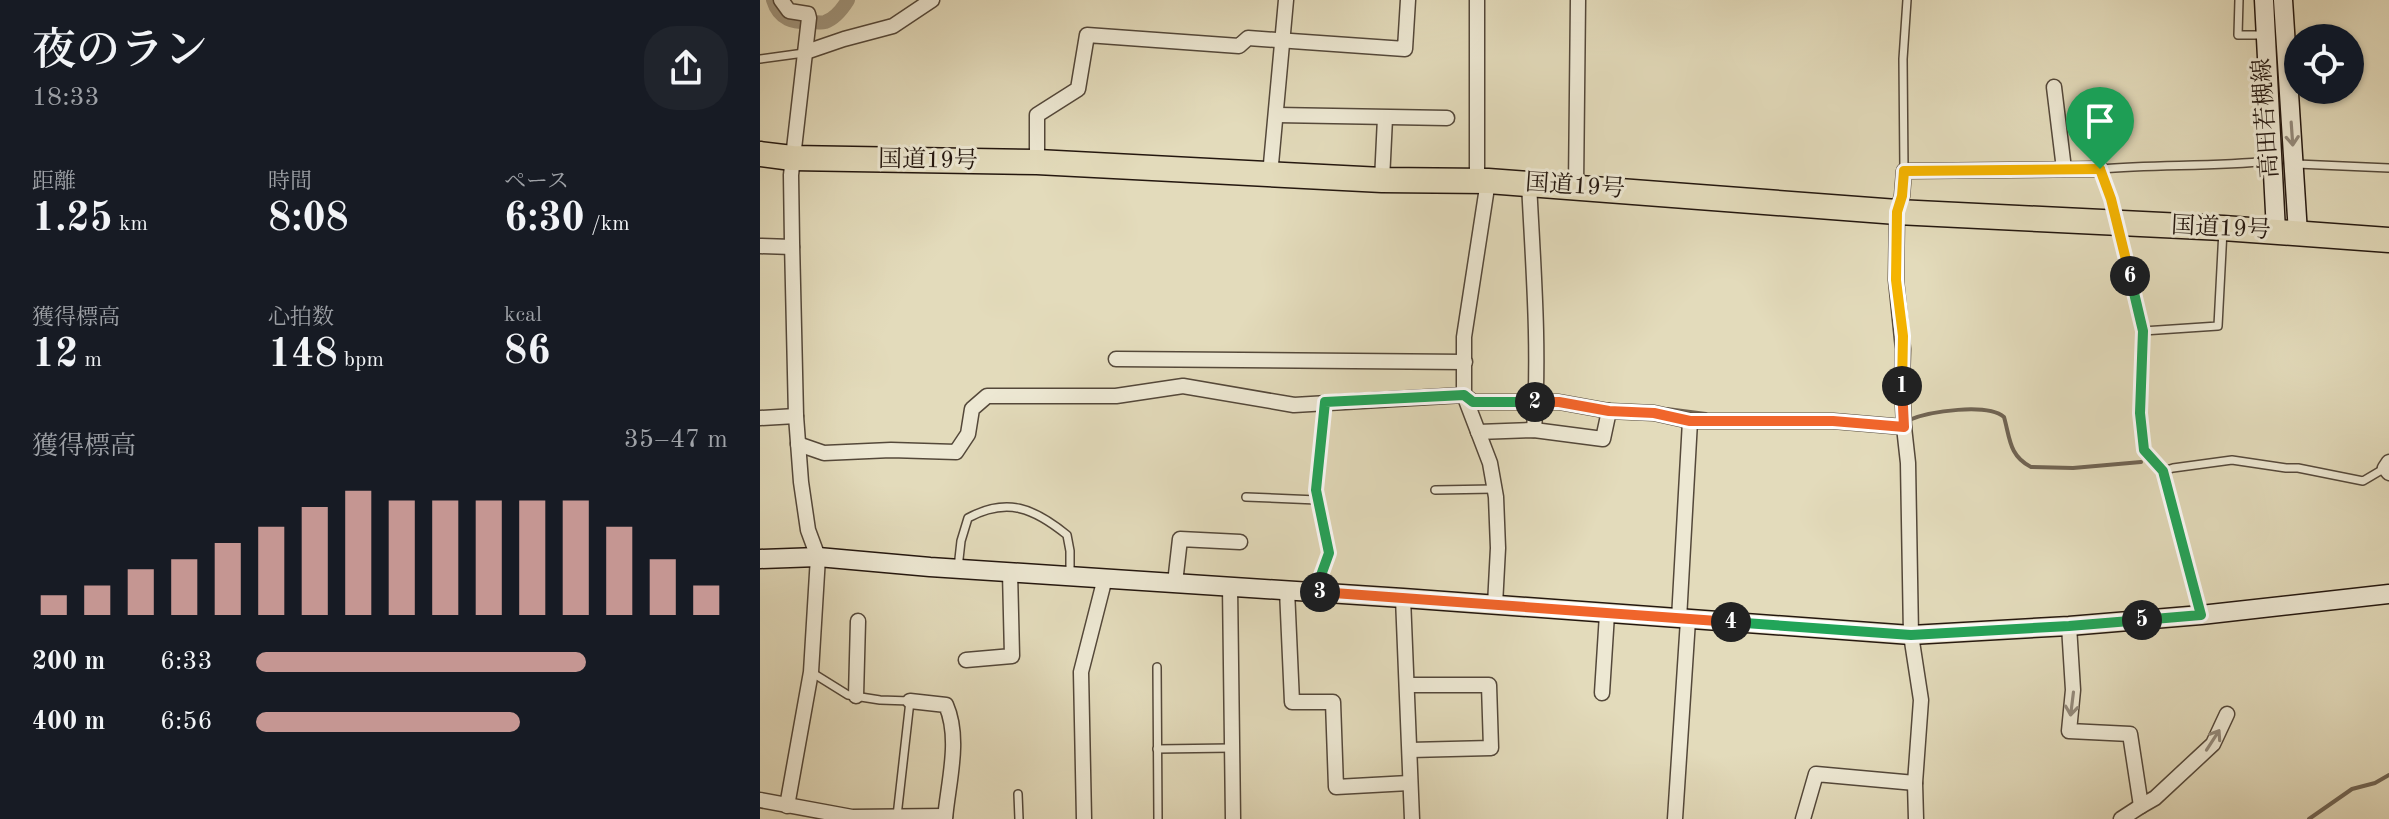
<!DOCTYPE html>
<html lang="ja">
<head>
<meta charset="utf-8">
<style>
	:root { --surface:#171b24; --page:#20242c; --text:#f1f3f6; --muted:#9ea1a6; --accent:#c59692 }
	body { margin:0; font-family:"Old Standard TT","Noto Serif JP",serif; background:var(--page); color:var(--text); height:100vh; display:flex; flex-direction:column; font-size:30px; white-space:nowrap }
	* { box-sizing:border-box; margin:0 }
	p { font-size:26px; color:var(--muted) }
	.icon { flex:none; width:44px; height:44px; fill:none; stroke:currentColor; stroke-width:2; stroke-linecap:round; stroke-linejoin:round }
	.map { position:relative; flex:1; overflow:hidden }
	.panel { display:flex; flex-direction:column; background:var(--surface); width:760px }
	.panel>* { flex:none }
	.buttons { position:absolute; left:1524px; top:24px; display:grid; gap:16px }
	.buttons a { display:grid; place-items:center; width:80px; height:80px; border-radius:50%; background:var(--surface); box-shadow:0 2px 6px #0004; font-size:40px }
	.pin { position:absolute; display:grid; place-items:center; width:68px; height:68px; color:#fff; margin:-82px -34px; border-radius:50% 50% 50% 0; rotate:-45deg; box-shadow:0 0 8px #0007 }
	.pin .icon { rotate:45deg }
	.km { position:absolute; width:40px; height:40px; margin:-20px; border-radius:50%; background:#222; color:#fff; font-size:22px; line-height:40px; text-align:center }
	.round { display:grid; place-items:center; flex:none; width:84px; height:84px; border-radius:32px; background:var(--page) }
	.head { display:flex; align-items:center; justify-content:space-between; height:136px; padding:0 32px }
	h1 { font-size:44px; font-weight:600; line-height:60px }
	.metrics { display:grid; grid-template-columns:repeat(3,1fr); gap:12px; height:136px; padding:8px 32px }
	.metrics div { display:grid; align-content:center }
	.metrics b { font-size:40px; font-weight:600 }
	.metrics small { font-size:22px; font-weight:400 }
	.metrics p { font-size:22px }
	.chart { height:224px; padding:16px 32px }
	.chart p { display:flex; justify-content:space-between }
	.chart svg { width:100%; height:144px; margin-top:8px; stroke:var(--accent); stroke-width:6 }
	ul { padding:0 32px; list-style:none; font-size:26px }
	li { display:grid; grid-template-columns:128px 96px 1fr; align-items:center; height:60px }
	li i { height:20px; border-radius:10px; background:var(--accent) }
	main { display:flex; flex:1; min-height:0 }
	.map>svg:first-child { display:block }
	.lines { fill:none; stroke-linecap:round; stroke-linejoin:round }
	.stream { stroke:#706453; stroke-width:4 }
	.canal { stroke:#a29881; stroke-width:14 }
	.lane-casing { stroke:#54483a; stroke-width:10 }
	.street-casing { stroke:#54483a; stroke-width:17 }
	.secondary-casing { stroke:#24170f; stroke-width:21 }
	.highway-casing { stroke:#24170f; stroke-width:27 }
	.lane { stroke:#ede8d3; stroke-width:7 }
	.street { stroke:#ede8d3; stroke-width:14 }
	.secondary { stroke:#ede8d3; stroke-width:18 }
	.highway { stroke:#e3dbbb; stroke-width:24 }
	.oneway { stroke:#938a7b }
	.split-1-casing { stroke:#fff; stroke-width:16 }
	.split-2-casing { stroke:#fff; stroke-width:16 }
	.split-3-casing { stroke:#fff; stroke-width:16 }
	.split-4-casing { stroke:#fff; stroke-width:16 }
	.split-5-casing { stroke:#fff; stroke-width:16 }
	.split-6-casing { stroke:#fff; stroke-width:16 }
	.split-7-casing { stroke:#fff; stroke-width:16 }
	.split-1 { stroke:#f5b400; stroke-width:10 }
	.split-2 { stroke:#f0652b; stroke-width:10 }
	.split-3 { stroke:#22a559; stroke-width:10 }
	.split-4 { stroke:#f0652b; stroke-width:10 }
	.split-5 { stroke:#22a559; stroke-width:10 }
	.split-6 { stroke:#22a559; stroke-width:10 }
	.split-7 { stroke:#f5b400; stroke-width:10 }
	.labels { text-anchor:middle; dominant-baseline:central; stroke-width:6; stroke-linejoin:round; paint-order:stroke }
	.street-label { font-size:24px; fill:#24170f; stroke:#ede8d3 }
</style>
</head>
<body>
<main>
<section class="panel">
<div class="head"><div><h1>夜のラン</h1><p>18:33</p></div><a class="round"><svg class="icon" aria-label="share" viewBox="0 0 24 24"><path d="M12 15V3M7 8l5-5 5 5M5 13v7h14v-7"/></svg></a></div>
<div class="metrics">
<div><p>距離</p><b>1.25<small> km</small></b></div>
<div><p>時間</p><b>8:08</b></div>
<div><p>ペース</p><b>6:30<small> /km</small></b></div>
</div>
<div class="metrics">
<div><p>獲得標高</p><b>12<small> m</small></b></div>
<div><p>心拍数</p><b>148<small> bpm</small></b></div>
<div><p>kcal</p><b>86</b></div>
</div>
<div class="chart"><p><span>獲得標高</span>35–47 m</p>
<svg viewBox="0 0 160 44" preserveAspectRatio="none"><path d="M5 44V38M15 44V35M25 44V30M35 44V27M45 44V22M55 44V17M65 44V11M75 44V6M85 44V9M95 44V9M105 44V9M115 44V9M125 44V9M135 44V17M145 44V27M155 44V35"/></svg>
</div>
<ul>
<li><b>200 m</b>6:33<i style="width:70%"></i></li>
<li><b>400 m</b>6:56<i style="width:56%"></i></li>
</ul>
</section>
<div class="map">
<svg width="1629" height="819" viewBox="0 0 1629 819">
	<rect width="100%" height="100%" fill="#e3dbbb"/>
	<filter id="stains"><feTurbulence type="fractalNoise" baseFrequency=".0025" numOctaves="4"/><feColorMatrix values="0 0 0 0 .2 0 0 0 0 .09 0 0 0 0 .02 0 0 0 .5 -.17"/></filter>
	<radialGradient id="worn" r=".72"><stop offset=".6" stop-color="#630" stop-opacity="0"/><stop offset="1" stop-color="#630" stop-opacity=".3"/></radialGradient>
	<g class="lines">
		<g class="stream">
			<path d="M 907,409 L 946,414"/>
			<path d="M 1149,420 C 1170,411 1227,403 1244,417 C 1250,438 1249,456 1271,467 L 1313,468 L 1381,462"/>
			<path d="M 1549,819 L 1592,789 L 1615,783 L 1629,775"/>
		</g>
		<path class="canal" d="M 13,0 C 19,20 33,23 52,22 C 57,22 61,23 65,22 C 74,19 83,8 88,0"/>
		<defs>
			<g id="lane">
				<path d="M 1479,0 L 1478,35 L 1505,35"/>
				<path d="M 0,59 L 44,53"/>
				<path d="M 1537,164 L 1629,168"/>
				<path d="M 1144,171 L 1143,59 L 1147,0"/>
				<path d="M 1383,331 L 1458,326 L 1463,230"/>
				<path d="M 1403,471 L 1384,450 L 1380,413 L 1383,331 L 1351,199 L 1340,169 C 1396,164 1453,167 1509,161"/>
				<path d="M 675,490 L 734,489"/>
				<path d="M 486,497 L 557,500"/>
				<path d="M 198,568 L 201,541 L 208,518 C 247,497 274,508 307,535 L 310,551 L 310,574"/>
				<path d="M 555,592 L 569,553 L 556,490 L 565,402"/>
				<path d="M 1441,612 L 1403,471 L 1413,468 L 1472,460 L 1526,468 L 1538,468 L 1603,481 L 1625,468"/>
				<path d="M 397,667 L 398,819"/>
				<path d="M 51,672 L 88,695 L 120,700 L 150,701 L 137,816"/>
				<path d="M 397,749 L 472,748"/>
				<path d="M 258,794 L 259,819"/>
			</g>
			<g id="street">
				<path d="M 21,0 L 29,11 L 48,14 L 49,18 L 31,175 L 32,242 L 36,416 L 41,482 L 48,530 L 58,557 L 51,672 L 27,806"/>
				<path d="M 717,0 L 717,182"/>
				<path d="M 46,52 L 84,39 L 133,26 L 172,0"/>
				<path d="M 1294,87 L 1304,169"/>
				<path d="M 517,115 L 687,118"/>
				<path d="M 277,162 L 277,115 L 318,89 L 327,35 L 479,46 L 488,38 L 645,49 L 648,0"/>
				<path d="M 510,175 L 526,0"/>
				<path d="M 622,180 L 625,118"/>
				<path d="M 728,181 L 704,337 L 704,395 L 730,463 L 736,497 L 738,548 L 735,605"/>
				<path d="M 769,183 C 773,265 780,348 774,430"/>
				<path d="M 816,187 L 818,0"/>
				<path d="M 0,246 L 32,247"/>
				<path d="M 356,359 L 705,362"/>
				<path d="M 0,418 L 36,416"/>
				<path d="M 718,432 L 774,430 L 843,439 L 849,411"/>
				<path d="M 38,444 L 64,453 L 131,450 L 196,452 L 208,434 L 212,409 L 227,396 L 356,396 L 423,386 L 534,405 L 704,395 L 713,402 L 799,402 L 849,411 L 894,413 L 930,421 L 1073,421 L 1144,427"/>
				<path d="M 1629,462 L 1625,468 L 1629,473"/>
				<path d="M 415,583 L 420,539 L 480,542"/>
				<path d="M 470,586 L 473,819"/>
				<path d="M 527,590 L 532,702 L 573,702 L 576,787 L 649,783"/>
				<path d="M 643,598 L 652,819"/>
				<path d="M 919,619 L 930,421"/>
				<path d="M 1309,626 L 1313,690 L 1309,731 L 1370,734 L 1381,806 L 1395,798 L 1453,744 L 1467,714"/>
				<path d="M 206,660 L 252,656 L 250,572"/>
				<path d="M 647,685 L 729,685 L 731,748 L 650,750"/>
				<path d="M 842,693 L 847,614"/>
				<path d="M 96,696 L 98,621"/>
				<path d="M 150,701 L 186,705 C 201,739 188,783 185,819"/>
				<path d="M 0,800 L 92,817 L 185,816"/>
				<path d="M 324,819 L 321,672 L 345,578"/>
				<path d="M 915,819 L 928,620"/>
				<path d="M 1043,819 L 1056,774 L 1155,783"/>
				<path d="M 1156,819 L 1155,783 L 1161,700 L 1151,635 L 1148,463 L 1144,427 L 1142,382 L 1143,349 L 1136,280 L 1137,212 L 1142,196 L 1144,171 L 1340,169"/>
				<path d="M 1361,819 L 1381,806"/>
			</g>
			<g id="secondary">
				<path d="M 1504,0 L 1516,231"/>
				<path d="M 1523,0 L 1538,233"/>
				<path d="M 0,559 L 58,557 L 170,567 L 643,598 L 1151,635 L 1309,626 L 1441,615 L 1629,594"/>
			</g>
			<path id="highway" d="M 0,154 L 32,158 L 277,162 L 622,180 L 728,181 L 1137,212 L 1463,228 L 1629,240"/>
		</defs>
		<use href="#lane" class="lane-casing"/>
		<use href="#street" class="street-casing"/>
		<use href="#secondary" class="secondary-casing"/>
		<use href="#highway" class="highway-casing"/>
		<use href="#lane" class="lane"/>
		<use href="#street" class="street"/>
		<use href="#secondary" class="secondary"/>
		<use href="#highway" class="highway"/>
	</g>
	<defs><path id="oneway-shaft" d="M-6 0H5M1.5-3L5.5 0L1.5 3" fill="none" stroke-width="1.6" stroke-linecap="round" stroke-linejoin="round" transform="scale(2)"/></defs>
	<g class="oneway">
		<use href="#oneway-shaft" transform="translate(1532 134) rotate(86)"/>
		<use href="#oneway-shaft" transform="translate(1312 704) rotate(97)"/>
		<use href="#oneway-shaft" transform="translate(1453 740) rotate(-57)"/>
	</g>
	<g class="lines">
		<defs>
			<path id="split-1" d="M 1142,386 L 1143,336 L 1136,280 L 1137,212 L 1142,196 L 1144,171 L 1340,169"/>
			<path id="split-2" d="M 775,402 L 799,402 L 849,411 L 894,413 L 930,421 L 1073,421 L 1144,427 L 1142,386"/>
			<path id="split-3" d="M 560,592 L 555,592 L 569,553 L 556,490 L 565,402 L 704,395 L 713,402 L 775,402"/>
			<path id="split-4" d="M 560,592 L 971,622"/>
			<path id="split-5" d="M 971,622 L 1151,635 L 1309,626 L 1382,620"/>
			<path id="split-6" d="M 1370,276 L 1383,331 L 1380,413 L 1384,450 L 1403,471 L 1441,615 L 1382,620"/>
			<path id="split-7" d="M 1340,169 L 1351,199 L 1370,276"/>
		</defs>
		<use href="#split-1" class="split-1-casing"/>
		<use href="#split-2" class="split-2-casing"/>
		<use href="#split-3" class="split-3-casing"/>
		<use href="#split-4" class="split-4-casing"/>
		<use href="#split-5" class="split-5-casing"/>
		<use href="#split-6" class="split-6-casing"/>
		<use href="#split-7" class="split-7-casing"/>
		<use href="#split-1" class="split-1"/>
		<use href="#split-2" class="split-2"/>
		<use href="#split-3" class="split-3"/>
		<use href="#split-4" class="split-4"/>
		<use href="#split-5" class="split-5"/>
		<use href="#split-6" class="split-6"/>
		<use href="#split-7" class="split-7"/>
	</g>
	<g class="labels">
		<g class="street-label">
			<text transform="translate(1507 118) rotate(-94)">高田若槻線</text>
			<text transform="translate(168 161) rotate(1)">国道19号</text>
			<text transform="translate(815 187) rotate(4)">国道19号</text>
			<text transform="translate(1461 229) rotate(3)">国道19号</text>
		</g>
	</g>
	<rect width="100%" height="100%" filter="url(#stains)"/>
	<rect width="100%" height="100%" fill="url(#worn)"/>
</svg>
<div class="buttons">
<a><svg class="icon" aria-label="locate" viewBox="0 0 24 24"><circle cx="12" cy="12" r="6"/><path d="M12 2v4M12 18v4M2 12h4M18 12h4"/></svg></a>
</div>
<div class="pin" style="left:1340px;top:169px;background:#1e9e55"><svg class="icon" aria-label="arrive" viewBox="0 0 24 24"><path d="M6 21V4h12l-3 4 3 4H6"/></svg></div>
<b class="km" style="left:1142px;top:386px">1</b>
<b class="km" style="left:775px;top:402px">2</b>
<b class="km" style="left:560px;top:592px">3</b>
<b class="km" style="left:971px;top:622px">4</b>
<b class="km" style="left:1382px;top:620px">5</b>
<b class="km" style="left:1370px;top:276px">6</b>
</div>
</main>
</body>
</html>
